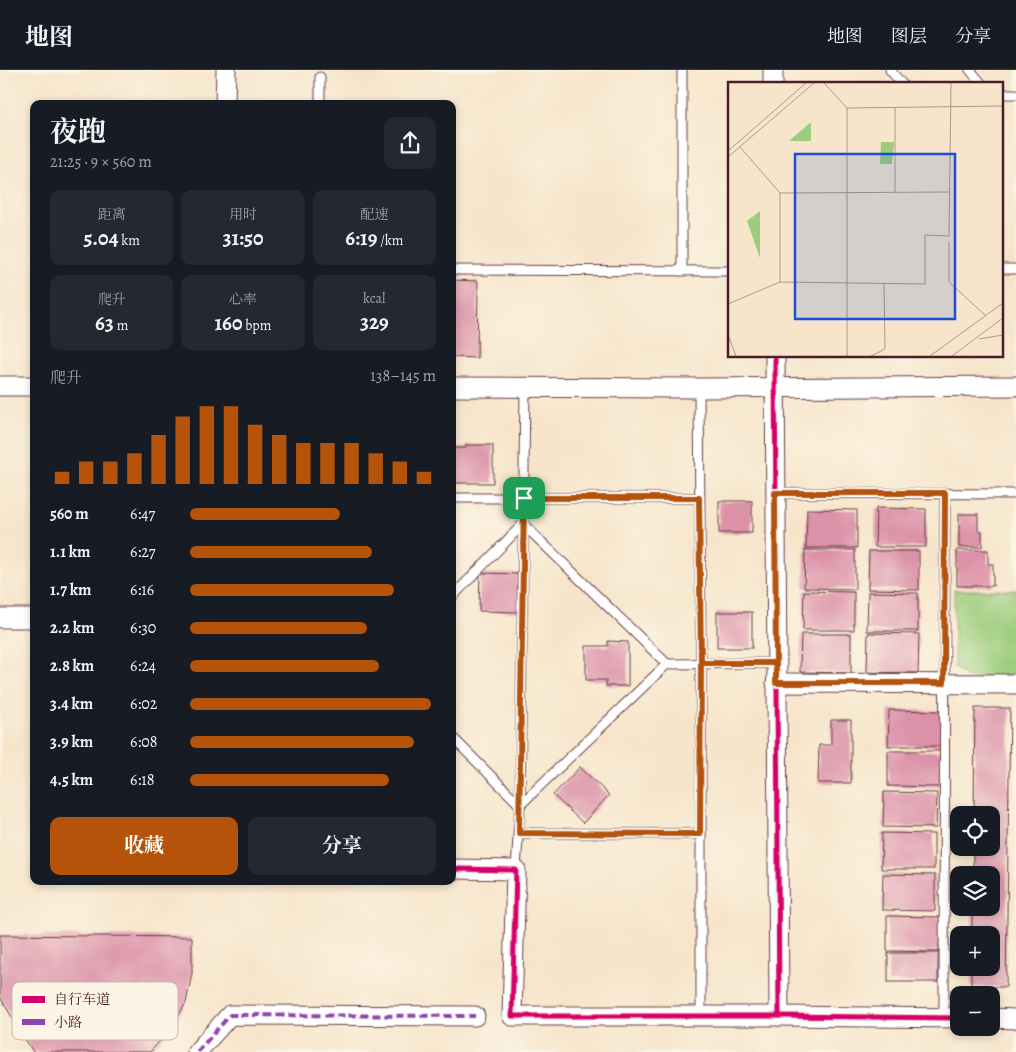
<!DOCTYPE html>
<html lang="zh">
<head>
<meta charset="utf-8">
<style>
	:root { --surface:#171b24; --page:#242831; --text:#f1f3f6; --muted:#9ea1a6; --line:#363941; --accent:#b45309 }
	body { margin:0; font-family:Alegreya,"Noto Serif SC",serif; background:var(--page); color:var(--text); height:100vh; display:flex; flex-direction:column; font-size:19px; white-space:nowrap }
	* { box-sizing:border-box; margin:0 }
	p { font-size:16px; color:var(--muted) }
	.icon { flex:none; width:28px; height:28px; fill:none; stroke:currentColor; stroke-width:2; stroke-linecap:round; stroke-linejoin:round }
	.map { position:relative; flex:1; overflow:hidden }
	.side { position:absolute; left:30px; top:30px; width:426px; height:785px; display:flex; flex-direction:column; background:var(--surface); border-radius:10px; box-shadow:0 2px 8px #0003 }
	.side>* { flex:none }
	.controls { position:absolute; left:950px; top:736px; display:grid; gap:10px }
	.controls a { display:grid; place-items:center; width:50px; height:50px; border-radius:10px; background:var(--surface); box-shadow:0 2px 8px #0003; font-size:25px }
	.pin { position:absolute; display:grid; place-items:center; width:42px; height:42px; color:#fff; margin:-21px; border-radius:10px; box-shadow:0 2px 8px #0006 }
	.round { display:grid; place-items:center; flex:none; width:52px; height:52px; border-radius:10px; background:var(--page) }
	.head { display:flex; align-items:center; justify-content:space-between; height:85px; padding:0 20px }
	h1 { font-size:28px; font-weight:700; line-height:38px }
	.stats { display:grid; grid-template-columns:repeat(3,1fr); gap:8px; height:85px; padding:5px 20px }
	.stats div { display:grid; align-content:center; border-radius:10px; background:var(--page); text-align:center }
	.stats b { font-size:21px; font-weight:700 }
	.stats small { font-size:14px; font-weight:400 }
	.stats p { font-size:14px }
	.chart { height:140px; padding:10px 20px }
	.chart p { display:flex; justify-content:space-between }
	.chart svg { width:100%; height:90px; margin-top:5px; stroke:var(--accent); stroke-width:6 }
	.button { display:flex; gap:10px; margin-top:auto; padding:10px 20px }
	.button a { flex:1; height:58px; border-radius:10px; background:var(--accent); color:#fff; font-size:20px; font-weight:700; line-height:58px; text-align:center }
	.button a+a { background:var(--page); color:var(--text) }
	ul { padding:0 20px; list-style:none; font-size:16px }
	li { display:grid; grid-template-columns:80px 60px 1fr; align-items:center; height:38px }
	li i { height:12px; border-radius:6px; background:var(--accent) }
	header { display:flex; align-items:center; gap:30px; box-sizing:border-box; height:70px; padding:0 25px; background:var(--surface); border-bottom:1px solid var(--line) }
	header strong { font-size:24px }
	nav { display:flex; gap:28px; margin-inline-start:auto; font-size:18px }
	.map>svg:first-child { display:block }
	.green { fill:#9bcd7d; stroke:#727654 }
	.building { fill:#db91a8 }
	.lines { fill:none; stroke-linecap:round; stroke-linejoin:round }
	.lane-casing { stroke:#643d43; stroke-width:11 }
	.street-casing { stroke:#643d43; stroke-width:21 }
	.lane { stroke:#fff; stroke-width:9 }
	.street { stroke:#fff; stroke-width:19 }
	.quiet { stroke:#8e44ad; stroke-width:4; stroke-dasharray:8 4; stroke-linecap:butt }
	.cycleway-casing { stroke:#fcf5e5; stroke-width:8 }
	.cycleway { stroke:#d6006c; stroke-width:5 }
	.route-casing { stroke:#fff; stroke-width:10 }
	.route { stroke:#b45309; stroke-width:6 }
	.inset-road { fill:none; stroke:#b1968b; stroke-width:1 }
	.view { fill:#1d4ed8; fill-opacity:0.15; stroke:#1d4ed8; stroke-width:2.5 }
	.inset-edge { fill:none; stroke:#4a1f2b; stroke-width:2.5 }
	.key { fill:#fcf5e5; stroke:#c7b5ad; stroke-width:1 }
	.key-label { font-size:14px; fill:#4a1f2b }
</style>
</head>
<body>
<header>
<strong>地图</strong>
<nav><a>地图</a><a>图层</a><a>分享</a></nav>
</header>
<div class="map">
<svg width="1016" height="982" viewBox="0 0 1016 982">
	<rect width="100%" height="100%" fill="#fcf5e5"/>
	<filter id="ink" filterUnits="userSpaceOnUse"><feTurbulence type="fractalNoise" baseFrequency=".02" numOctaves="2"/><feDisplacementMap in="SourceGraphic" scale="10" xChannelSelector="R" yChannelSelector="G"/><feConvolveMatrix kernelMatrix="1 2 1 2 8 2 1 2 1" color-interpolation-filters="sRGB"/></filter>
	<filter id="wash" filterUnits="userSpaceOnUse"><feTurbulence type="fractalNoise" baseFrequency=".0096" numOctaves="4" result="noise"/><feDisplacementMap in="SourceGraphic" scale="20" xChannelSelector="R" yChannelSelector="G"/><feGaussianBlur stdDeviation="1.12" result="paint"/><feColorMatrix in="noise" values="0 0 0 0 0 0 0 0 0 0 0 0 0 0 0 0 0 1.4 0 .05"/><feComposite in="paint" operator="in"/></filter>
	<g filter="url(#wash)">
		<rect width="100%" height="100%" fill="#f6e5cb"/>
		<path class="green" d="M 954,520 L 1016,520 L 1016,608 L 967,608 L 954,598 Z"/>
		<g id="blocks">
			<g class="building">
				<path d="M 452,210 L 478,211 L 477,288 L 452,287 Z"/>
				<path d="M 466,375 L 493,375 L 493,413 L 452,413 L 452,378 L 466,378 Z"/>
				<rect x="719" y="431" width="33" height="32"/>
				<path d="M 876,438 L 926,439 L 926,477 L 875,477 Z"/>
				<path d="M 807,439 L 857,440 L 857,478 L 806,478 Z"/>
				<path d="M 959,444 L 978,444 L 978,461 L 982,461 L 982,477 L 959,477 Z"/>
				<path d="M 805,480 L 855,480 L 855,519 L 804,518 Z"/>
				<path d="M 957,480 L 988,480 L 988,494 L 993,494 L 993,516 L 957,516 Z"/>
				<path d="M 869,481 L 919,481 L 919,520 L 868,519 Z"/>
				<path d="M 480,503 L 521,504 L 519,542 L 479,541 Z"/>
				<path d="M 804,521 L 854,522 L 854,560 L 803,560 Z"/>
				<path d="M 868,522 L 918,523 L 918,561 L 867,561 Z"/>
				<rect x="717" y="542" width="35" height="36"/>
				<path d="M 868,563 L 919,564 L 918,603 L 867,602 Z"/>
				<path d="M 801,564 L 851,564 L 851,603 L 800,602 Z"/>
				<path d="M 608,571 L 628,572 L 628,616 L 606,616 L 606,610 L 586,610 L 586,576 L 608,576 Z"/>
				<path d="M 975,638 L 1010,638 L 1006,917 L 971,917 L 971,898 L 991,898 L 991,865 L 972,865 L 972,838 L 991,838 L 991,805 L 973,805 L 973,778 L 991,778 L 991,745 L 974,745 Z"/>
				<path d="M 889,640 L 941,641 L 941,676 L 888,676 Z"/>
				<path d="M 831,650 L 851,650 L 851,713 L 818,713 L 819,675 L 831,675 Z"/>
				<path d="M 888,681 L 941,681 L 940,717 L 888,716 Z"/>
				<path d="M 580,697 L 609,725 L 583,753 L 553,725 Z"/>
				<path d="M 884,722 L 937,723 L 936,758 L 883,757 Z"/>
				<path d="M 882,763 L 934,764 L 934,799 L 881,799 Z"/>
				<path d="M 883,804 L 935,805 L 935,841 L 882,840 Z"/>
				<path d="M 887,846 L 940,847 L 939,882 L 887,881 Z"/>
				<path d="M 0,865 L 192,867 L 192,903 L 186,933 L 169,961 L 150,982 L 33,982 L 0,927 Z"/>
				<rect x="888" y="883" width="50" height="29"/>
			</g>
		</g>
	</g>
	<g filter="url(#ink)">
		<use href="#blocks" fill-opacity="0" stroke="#643d43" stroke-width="1"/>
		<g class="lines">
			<defs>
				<g id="lane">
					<path d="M 682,0 L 682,201"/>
					<path d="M 890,0 L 902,14"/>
					<path d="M 970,0 L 982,14"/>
					<path d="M 320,7 L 320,34"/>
					<path d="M 1002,24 L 1016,24"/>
					<path d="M 1002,199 L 1016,199"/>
					<path d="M 452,200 L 730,201"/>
					<path d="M 699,318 L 701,593 L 701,946"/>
					<path d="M 775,423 L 1016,424"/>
					<path d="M 452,428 L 699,428"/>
					<path d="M 452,527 L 523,454 L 667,594 L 520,735 L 452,667"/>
					<path d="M 667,594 L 776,593"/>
					<path d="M 519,763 L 700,764"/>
					<path d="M 516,800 L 520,735 L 525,317"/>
					<path d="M 944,948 L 945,423"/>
				</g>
				<g id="street">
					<path d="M 773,0 L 773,14"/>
					<path d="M 225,34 L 226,0"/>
					<path d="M 775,286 L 779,946"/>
					<path d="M 0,316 L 34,316"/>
					<path d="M 452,317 L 699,318 L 1016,316"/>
					<path d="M 0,548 L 34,548"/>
					<path d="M 776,613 L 1016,614"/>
					<path d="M 452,799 L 516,800 L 512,946 L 779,946 L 959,948"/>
					<path d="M 991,948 L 1016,949"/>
					<path d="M 197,982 L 230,945 L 475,946"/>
				</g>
			</defs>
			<use href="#lane" class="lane-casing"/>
			<use href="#street" class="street-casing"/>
			<use href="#lane" class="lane"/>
			<use href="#street" class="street"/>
			<path class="quiet" d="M 197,982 L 230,945 L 475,946"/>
			<defs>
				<g id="cycleway">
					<path d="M 775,286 L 779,946"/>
					<path d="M 452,799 L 516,800 L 512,946 L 779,946 L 959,948"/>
				</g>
			</defs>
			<use href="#cycleway" class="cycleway-casing"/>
			<use href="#cycleway" class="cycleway"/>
		</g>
	</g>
	<g class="lines" filter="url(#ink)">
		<defs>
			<path id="route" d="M 524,428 L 519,763 L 700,764 L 701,593 L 776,593 L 775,423 L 945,423 L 944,613 L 776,613 L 776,593 L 701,593 L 699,428 L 524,428"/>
		</defs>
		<use href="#route" class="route-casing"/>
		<use href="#route" class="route"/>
	</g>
	<g transform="translate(728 12)">
		<rect width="275" height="275" fill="#f6e5cb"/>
		<path d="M 83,40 L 83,59 L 61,59 ZM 153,60 L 166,60 L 164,82 L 152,82 ZM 32,129 L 32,176 L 19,139 Z" fill="#9bcd7d"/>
		<path class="inset-road" d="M 96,1 L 119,26 L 119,274M 119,26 L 275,24M 12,65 L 52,111 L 52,200M 0,69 L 78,1M 0,75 L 86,1M 52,111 L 221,110M 167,111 L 167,26M 221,160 L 221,200 L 258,234M 0,222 L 52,200 L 197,202 L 197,153 L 221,154 L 223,1M 0,253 L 8,274M 251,257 L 275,253M 143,274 L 157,267 L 156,201M 202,274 L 275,221M 224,274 L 275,236"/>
		<path class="view" d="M 67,72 L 227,72 L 227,237 L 67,237 Z"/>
		<rect width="275" height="275" class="inset-edge"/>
	</g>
	<rect x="12" y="912" width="166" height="58" rx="8" class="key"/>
	<rect x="22" y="926" width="23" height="7" fill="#d6006c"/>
	<rect x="22" y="949" width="23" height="6" fill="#8e44ad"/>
	<g class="key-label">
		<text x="54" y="934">自行车道</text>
		<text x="54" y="957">小路</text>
	</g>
</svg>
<div class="controls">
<a><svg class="icon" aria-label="locate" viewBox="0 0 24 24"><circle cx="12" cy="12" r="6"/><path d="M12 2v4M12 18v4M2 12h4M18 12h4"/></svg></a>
<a><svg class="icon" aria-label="layers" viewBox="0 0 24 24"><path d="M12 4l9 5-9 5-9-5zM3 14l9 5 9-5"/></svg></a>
<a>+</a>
<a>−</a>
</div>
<div class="pin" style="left:524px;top:428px;background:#1e9e55"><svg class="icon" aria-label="arrive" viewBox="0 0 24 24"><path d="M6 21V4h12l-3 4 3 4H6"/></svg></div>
<section class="side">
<div class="head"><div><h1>夜跑</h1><p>21:25 · 9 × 560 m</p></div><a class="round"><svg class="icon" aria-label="share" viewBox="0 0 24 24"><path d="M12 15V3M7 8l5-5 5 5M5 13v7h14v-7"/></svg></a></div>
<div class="stats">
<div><p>距离</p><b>5.04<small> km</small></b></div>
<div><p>用时</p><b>31:50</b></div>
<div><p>配速</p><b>6:19<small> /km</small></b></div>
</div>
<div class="stats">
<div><p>爬升</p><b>63<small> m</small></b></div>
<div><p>心率</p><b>160<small> bpm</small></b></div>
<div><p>kcal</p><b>329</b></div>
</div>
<div class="chart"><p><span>爬升</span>138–145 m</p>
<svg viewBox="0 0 160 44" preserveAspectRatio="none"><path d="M5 44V38M15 44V33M25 44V33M35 44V29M45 44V20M55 44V11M65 44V6M75 44V6M85 44V15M95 44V20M105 44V24M115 44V24M125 44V24M135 44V29M145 44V33M155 44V38"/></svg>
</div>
<ul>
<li><b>560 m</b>6:47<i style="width:61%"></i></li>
<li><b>1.1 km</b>6:27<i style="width:74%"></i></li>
<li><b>1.7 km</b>6:16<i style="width:83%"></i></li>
<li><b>2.2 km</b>6:30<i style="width:72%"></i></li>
<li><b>2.8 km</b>6:24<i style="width:77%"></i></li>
<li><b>3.4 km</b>6:02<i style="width:98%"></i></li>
<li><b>3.9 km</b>6:08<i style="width:91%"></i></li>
<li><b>4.5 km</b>6:18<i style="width:81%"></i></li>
</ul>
<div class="button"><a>收藏</a><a>分享</a></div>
</section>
</div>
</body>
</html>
